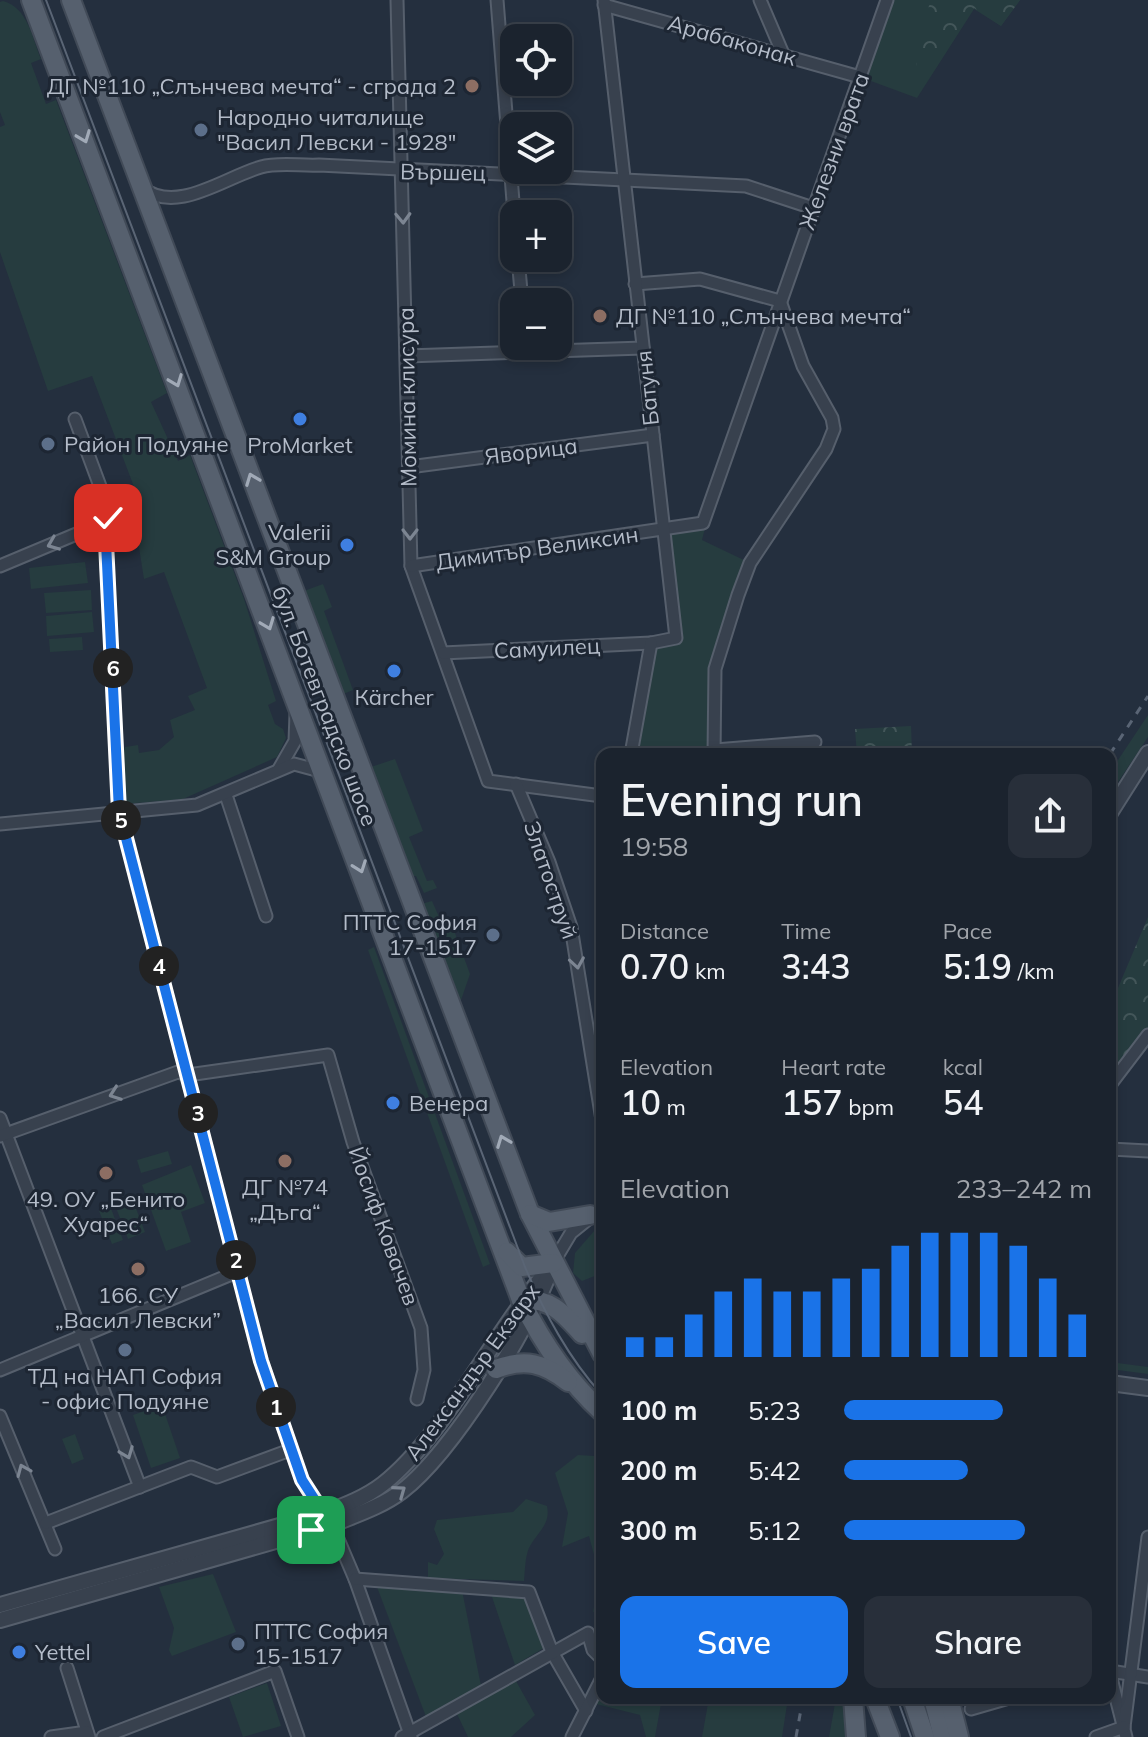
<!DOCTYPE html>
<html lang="en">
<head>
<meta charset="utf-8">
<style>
	:root { --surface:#1b232e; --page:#282f3a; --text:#f1f3f6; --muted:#a0a4aa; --line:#39404a; --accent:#1a73e8 }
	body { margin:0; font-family:Mulish,sans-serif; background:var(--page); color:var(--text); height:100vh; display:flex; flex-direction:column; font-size:30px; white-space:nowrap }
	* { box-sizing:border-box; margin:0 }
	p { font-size:26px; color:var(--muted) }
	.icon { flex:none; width:44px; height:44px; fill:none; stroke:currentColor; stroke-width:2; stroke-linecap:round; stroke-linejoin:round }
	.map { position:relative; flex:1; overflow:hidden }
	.details { position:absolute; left:596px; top:748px; width:520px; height:956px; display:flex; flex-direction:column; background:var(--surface); border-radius:16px; box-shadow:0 4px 12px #0003,0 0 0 2px var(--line) }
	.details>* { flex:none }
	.buttons { position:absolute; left:500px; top:24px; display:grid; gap:16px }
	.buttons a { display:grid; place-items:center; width:72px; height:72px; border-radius:16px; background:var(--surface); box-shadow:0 4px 12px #0003,0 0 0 2px var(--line); font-size:40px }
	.pin { position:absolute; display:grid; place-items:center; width:68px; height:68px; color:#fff; margin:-34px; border-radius:16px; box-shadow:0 4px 12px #0006 }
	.km { position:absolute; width:40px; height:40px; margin:-20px; border-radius:50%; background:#222; color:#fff; font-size:22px; line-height:40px; text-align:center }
	.round { display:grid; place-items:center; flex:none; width:84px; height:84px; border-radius:16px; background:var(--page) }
	.summary { display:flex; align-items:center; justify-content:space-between; height:136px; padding:0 24px }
	h1 { font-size:44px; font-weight:600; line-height:60px }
	.figures { display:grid; grid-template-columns:repeat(3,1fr); gap:12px; height:136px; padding:8px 24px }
	.figures div { display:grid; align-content:center }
	.figures b { font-size:34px; font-weight:600 }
	.figures small { font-size:22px; font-weight:400 }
	.figures p { font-size:22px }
	.chart { height:224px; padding:16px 24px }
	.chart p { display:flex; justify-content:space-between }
	.chart svg { width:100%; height:144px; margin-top:8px; stroke:var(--accent); stroke-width:6 }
	.primary-button { display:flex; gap:16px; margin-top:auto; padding:16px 24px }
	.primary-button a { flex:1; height:92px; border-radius:16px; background:var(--accent); color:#fff; font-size:32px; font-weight:600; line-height:92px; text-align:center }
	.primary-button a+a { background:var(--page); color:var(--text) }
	ul { padding:0 24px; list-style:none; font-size:26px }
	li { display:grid; grid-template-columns:128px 96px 1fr; align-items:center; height:60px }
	li i { height:20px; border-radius:10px; background:var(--accent) }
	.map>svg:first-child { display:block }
	.green { fill:#263c3f }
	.forest { fill:url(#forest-crowns) }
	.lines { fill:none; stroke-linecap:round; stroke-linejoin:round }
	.minor-casing { stroke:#565f6c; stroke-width:15 }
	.tertiary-casing { stroke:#565f6c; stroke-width:18 }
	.primary-casing { stroke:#414a57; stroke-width:22 }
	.minor { stroke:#38414e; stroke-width:11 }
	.tertiary { stroke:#38414e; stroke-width:14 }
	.primary { stroke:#56606e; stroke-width:18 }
	.tram { stroke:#5a6575; stroke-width:2 }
	.rail { stroke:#5a6575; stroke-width:3; stroke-dasharray:8 8; stroke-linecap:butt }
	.oneway { stroke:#a1aab7 }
	.oneway2 { stroke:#7c8592 }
	.route-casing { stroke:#fff; stroke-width:16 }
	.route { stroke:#1a73e8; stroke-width:10 }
	.education-dot { fill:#8d6e63; stroke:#1d2633; stroke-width:3 }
	.service-dot { fill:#5c6f8a; stroke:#1d2633; stroke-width:3 }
	.shop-dot { fill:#3f7fe0; stroke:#1d2633; stroke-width:3 }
	.labels { text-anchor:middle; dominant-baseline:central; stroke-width:6; stroke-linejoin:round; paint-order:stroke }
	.street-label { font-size:22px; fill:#b4bcc9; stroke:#1d2633 }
	.poi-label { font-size:22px; fill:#b4bcc9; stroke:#1d2633; text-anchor:start }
</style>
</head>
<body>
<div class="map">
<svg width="1148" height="1737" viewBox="0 0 1148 1737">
	<defs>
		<pattern id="forest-crowns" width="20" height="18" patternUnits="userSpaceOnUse" patternTransform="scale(2)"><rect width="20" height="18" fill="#263c3f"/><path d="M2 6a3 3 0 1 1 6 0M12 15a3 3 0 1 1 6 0" fill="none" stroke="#435659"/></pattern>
	</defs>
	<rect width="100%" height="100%" fill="#242f3e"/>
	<g class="green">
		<path d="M 887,0 L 1020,0 L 1001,26 L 974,9 L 917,98 L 860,77 Z"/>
		<path d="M 3,1 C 28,8 32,37 41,59 L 31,63 L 46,104 L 56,100 L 167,393 L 151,402 L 178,461 L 190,455 L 244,599 L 276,701 L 268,705 L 275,724 L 283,729 L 286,738 L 277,757 L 183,799 L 125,804 L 121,758 L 125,747 L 138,745 L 139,753 L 159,750 L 174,737 L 170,720 L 195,710 L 188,696 L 207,688 L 164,572 L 144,579 L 132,503 L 139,500 L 92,376 L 48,391 L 0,252 L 0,127 L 5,125 L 0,112 L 0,2 Z"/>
		<path d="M 705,528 L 702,540 L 750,563 L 715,669 L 714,754 L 637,754 L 656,647 L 679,643 L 666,534 Z"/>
		<path d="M 85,562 L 88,583 L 31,589 L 29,568 Z"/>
		<path d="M 323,584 L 332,607 L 324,611 L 353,690 L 341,695 L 304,591 Z"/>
		<path d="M 91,590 L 92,610 L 46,613 L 44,593 Z"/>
		<path d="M 92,612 L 94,632 L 47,636 L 46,616 Z"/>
		<path d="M 82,637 L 83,650 L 50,652 L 49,639 Z"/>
		<path d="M 1148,715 L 1148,737 L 1110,794 L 1110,772 Z"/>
		<path d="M 395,759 L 423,831 L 409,837 L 427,881 L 433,880 L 437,888 L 424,893 L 416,876 L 411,876 L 368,768 Z"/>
		<path d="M 432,901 L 443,926 L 452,925 L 470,974 L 459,1006 L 421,904 Z"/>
		<path d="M 374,947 L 490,1264 L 483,1267 L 368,950 Z"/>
		<path d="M 168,1151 L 172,1164 L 141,1173 L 137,1160 Z"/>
		<path d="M 191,1165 L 205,1203 L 181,1212 L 191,1242 L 166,1251 L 142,1185 Z"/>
		<path d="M 132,1198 L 145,1232 L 128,1239 L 115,1205 Z"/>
		<path d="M 110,1206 L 123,1240 L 112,1244 L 99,1211 Z"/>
		<path d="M 602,1222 L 602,1273 L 582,1281 L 573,1273 L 575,1253 Z"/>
		<path d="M 1110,1362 L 1148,1367 L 1148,1374 L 1110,1369 Z"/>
		<path d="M 162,1405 L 180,1458 L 151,1468 L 133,1415 Z"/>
		<path d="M 75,1434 L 84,1459 L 72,1464 L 62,1439 Z"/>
		<path d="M 578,1455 L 595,1456 L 602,1462 L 602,1609 L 593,1612 L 600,1577 L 589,1536 L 562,1547 L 568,1513 L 555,1473 Z"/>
		<path d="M 526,1499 L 547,1506 C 551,1525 537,1532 529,1548 C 525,1557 525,1571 524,1581 L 428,1578 L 428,1562 L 437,1565 L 444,1554 L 434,1529 L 437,1520 L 513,1512 Z"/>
		<path d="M 213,1574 L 236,1632 L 172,1656 L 169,1650 L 174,1628 L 159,1587 Z"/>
		<path d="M 374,1579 L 461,1585 L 482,1691 L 428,1722 Z"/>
		<path d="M 489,1588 L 529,1592 L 549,1645 L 515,1665 Z"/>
		<path d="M 516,1681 L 535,1715 L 511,1737 L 468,1737 L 457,1714 Z"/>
		<path d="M 267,1683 L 281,1726 L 243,1737 L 229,1697 Z"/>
		<path d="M 602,1693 L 602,1698 L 662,1698 L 655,1737 L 646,1737 L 640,1715 L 596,1704 Z"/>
		<path d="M 709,1698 L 788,1698 L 782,1737 L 702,1737 Z"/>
		<path d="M 836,1698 L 849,1698 L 852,1737 L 829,1737 Z"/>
	</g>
	<g class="forest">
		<path d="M 932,0 L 1020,0 L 1001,26 L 974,8 L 935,69 L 917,66 L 912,40 Z"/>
		<path d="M 911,726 L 912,754 L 857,754 L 855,729 Z"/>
		<path d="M 1148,917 L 1148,1035 L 1110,1085 L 1110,1007 Z"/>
	</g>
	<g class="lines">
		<defs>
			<g id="minor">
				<path d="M 397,0 L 411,566 L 488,781 L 602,796"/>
				<path d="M 497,0 L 514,214"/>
				<path d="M 760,0 L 783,54"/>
				<path d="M 604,5 L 860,77"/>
				<path d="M 142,188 C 177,215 225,177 261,167 C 278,162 301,166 319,165 L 746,186 L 813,208"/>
				<path d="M 518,258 L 522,302"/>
				<path d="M 635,284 L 700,279 L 780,301 L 803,366 L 832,418 L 834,429 L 826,449 L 750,563 L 738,595 L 715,669 L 714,754"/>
				<path d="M 407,356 L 643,348"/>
				<path d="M 75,419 L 110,513 L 105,522 L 119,811 L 261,1361 L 302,1480 L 335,1532 L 355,1579 L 411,1737"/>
				<path d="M 409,467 L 653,435"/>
				<path d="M 0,566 L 105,522"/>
				<path d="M 411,566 L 703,523 L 887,0"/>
				<path d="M 443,653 L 651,643 L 676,638 L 604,0"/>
				<path d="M 715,750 L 815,742"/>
				<path d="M 631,754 L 651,643"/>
				<path d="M 279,769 L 295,741 L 296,714"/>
				<path d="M 516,784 L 549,862 L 571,927 L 602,1120"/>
				<path d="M 226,795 L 266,916"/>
				<path d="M 0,824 L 197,805 L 294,764 L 320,771"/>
				<path d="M 1110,1085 L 1148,1035"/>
				<path d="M 0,1118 L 140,1487"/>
				<path d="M 0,1136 L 178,1072 L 188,1075 L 328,1055 L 353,1142 L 421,1328 L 424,1370 L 417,1399"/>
				<path d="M 1110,1149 L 1148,1151"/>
				<path d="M 553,1263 L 571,1233 L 602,1208"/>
				<path d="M 0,1370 L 239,1271"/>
				<path d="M 0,1416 L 55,1549"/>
				<path d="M 46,1523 L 191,1467 L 217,1477 L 290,1450"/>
				<path d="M 355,1579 L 529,1592 L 552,1652 L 586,1711"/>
				<path d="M 67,1668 L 89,1737"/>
				<path d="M 1110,1671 L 1148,1677"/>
				<path d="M 1110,1674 L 1126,1737"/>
				<path d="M 971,1709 L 1009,1698"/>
				<path d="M 1124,1727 L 1148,1537"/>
				<path d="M 51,1737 L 87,1732"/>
				<path d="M 103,1737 L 275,1671 L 298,1737"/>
				<path d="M 402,1737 L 588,1633 L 593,1650 L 602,1659"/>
				<path d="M 572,1737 L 602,1678"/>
				<path d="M 1096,1737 L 1124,1727"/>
			</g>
			<g id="tertiary">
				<path d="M 1110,813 L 1148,753"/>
				<path d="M 1110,1383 L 1148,1388"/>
				<path d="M 0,1605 L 322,1514 C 343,1506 365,1498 383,1484 C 445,1435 493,1333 548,1270"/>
				<path d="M 0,1620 L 331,1525 C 355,1515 381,1507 402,1491 C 452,1453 533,1323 553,1263"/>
			</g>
			<g id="primary">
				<path d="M 31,0 L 521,1300 C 542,1342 568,1381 602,1412"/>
				<path d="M 71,0 L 530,1214 L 602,1354"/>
				<path d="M 530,1214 L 549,1222 L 590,1215"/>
				<path d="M 507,1252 L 522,1267 L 553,1263"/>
				<path d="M 521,1300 C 551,1298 563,1313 582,1334"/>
				<path d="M 496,1369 C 525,1358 544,1363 568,1382"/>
				<path d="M 853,1698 L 856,1737"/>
				<path d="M 875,1698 L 890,1737"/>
				<path d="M 912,1698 L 925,1737"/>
				<path d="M 933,1698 L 943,1737"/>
				<path d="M 949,1698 L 959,1737"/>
			</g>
		</defs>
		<use href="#minor" class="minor-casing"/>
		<use href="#tertiary" class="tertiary-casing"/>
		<use href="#primary" class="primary-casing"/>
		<use href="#minor" class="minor"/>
		<use href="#tertiary" class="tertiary"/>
		<use href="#primary" class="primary"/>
		<g class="tram">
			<path d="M 46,0 L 525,1267 C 545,1314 568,1357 602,1395"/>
			<path d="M 897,1698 L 911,1737"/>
		</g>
		<g class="rail">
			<path d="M 1110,754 L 1148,696"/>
			<path d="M 796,1737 L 803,1698"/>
		</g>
	</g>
	<defs><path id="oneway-chevron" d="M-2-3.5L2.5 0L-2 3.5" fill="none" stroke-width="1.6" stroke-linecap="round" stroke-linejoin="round" transform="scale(2)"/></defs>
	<g class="oneway">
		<use href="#oneway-chevron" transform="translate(84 137) rotate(69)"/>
		<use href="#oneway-chevron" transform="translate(176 381) rotate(69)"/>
		<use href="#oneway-chevron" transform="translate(252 479) rotate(-111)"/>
		<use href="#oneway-chevron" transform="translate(268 624) rotate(69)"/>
		<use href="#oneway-chevron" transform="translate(360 867) rotate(70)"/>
		<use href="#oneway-chevron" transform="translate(503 1141) rotate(-111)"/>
	</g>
	<g class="oneway2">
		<use href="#oneway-chevron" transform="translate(403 218) rotate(88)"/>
		<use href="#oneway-chevron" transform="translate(410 534) rotate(90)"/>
		<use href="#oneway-chevron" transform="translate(53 544) rotate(158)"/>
		<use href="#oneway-chevron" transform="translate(577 963) rotate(81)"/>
		<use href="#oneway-chevron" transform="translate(115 1094) rotate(160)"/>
		<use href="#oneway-chevron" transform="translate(127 1453) rotate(69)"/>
		<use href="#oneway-chevron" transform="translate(23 1470) rotate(-113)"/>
		<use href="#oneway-chevron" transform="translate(400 1491) rotate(-36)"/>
	</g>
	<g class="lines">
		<defs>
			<path id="route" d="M 108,518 L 105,522 L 119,811 L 261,1361 L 302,1480 L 331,1525 L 311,1530"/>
		</defs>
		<use href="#route" class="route-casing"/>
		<use href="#route" class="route"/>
	</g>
	<g class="education-dot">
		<circle cx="472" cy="86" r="8"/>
		<circle cx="600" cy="316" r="8"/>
		<circle cx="285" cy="1161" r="8"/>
		<circle cx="106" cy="1173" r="8"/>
		<circle cx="138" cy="1269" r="8"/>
	</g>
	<g class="service-dot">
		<circle cx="201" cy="130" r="8"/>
		<circle cx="48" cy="444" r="8"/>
		<circle cx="493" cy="935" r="8"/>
		<circle cx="125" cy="1350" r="8"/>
		<circle cx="238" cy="1644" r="8"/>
	</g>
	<g class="shop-dot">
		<circle cx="300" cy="419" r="8"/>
		<circle cx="347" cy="545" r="8"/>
		<circle cx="394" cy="671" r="8"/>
		<circle cx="393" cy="1103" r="8"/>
		<circle cx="19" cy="1652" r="8"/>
	</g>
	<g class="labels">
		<g class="street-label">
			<text transform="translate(732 40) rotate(16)">Арабаконак</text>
			<text transform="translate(834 151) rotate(-70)">Железни врата</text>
			<text transform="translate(443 172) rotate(1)">Вършец</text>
			<text transform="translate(647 388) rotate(-96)">Батуня</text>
			<text transform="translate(407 397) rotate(-91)">Момина клисура</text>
			<text transform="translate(531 451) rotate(-7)">Яворица</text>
			<text transform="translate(537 548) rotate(-8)">Димитър Великсин</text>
			<text transform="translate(547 648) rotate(-3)">Самуилец</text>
			<text transform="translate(325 706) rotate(69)">бул. Ботевградско шосе</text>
			<text transform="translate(551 880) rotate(71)">Златоструй</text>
			<text transform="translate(384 1226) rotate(70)">Йосиф Ковачев</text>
			<text transform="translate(472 1372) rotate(-54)">Александър Екзарх</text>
		</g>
		<g class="poi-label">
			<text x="456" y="86" text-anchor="end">ДГ №110 „Слънчева мечта“ - сграда 2</text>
			<text x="217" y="117">Народно читалище<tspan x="217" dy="25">"Васил Левски - 1928"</tspan></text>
			<text x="616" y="316">ДГ №110 „Слънчева мечта“</text>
			<text x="64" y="444">Район Подуяне</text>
			<text x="300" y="445" text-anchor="middle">ProMarket</text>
			<text x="331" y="532" text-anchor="end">Valerii<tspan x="331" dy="25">S&amp;M Group</tspan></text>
			<text x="394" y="697" text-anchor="middle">Кärcher</text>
			<text x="477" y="922" text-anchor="end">ПТТС София<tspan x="477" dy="25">17-1517</tspan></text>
			<text x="409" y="1103">Венера</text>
			<text x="285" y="1187" text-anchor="middle">ДГ №74<tspan x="285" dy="25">„Дъга“</tspan></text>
			<text x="106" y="1199" text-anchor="middle">49. ОУ „Бенито<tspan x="106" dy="25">Хуарес“</tspan></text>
			<text x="138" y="1295" text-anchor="middle">166. СУ<tspan x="138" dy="25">„Васил Левски”</tspan></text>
			<text x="125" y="1376" text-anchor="middle">ТД на НАП София<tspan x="125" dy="25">- офис Подуяне</tspan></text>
			<text x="254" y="1631">ПТТС София<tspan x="254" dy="25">15-1517</tspan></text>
			<text x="35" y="1652">Yettel</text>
		</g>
	</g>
</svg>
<div class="buttons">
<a><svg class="icon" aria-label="locate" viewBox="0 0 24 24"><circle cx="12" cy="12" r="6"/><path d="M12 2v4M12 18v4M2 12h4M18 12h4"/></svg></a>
<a><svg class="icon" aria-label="layers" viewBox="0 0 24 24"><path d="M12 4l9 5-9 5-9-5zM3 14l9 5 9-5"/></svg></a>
<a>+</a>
<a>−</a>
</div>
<div class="pin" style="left:311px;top:1530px;background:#1e9e55"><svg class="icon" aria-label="arrive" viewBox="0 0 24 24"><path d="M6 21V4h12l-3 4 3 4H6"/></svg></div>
<div class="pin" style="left:108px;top:518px;background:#d93025"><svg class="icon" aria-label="check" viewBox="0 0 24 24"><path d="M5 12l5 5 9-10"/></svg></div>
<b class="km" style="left:276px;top:1407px">1</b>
<b class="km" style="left:236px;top:1260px">2</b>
<b class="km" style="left:198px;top:1113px">3</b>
<b class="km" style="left:159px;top:966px">4</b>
<b class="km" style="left:121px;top:820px">5</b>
<b class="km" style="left:113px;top:668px">6</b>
<section class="details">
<div class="summary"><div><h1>Evening run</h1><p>19:58</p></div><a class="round"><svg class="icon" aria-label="share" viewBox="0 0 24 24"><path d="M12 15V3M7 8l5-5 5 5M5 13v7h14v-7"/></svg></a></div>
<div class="figures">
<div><p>Distance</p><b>0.70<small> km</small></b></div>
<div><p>Time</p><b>3:43</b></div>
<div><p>Pace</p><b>5:19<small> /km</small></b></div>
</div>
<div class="figures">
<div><p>Elevation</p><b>10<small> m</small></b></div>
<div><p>Heart rate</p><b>157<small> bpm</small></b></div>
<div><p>kcal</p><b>54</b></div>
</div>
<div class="chart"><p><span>Elevation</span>233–242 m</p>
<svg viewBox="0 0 160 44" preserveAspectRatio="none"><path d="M5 44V38M15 44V38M25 44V31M35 44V24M45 44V20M55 44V24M65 44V24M75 44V20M85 44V17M95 44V10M105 44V6M115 44V6M125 44V6M135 44V10M145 44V20M155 44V31"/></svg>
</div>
<ul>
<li><b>100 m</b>5:23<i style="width:64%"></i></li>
<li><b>200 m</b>5:42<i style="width:50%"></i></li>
<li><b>300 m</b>5:12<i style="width:73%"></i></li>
</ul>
<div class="primary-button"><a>Save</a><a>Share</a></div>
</section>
</div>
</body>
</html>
